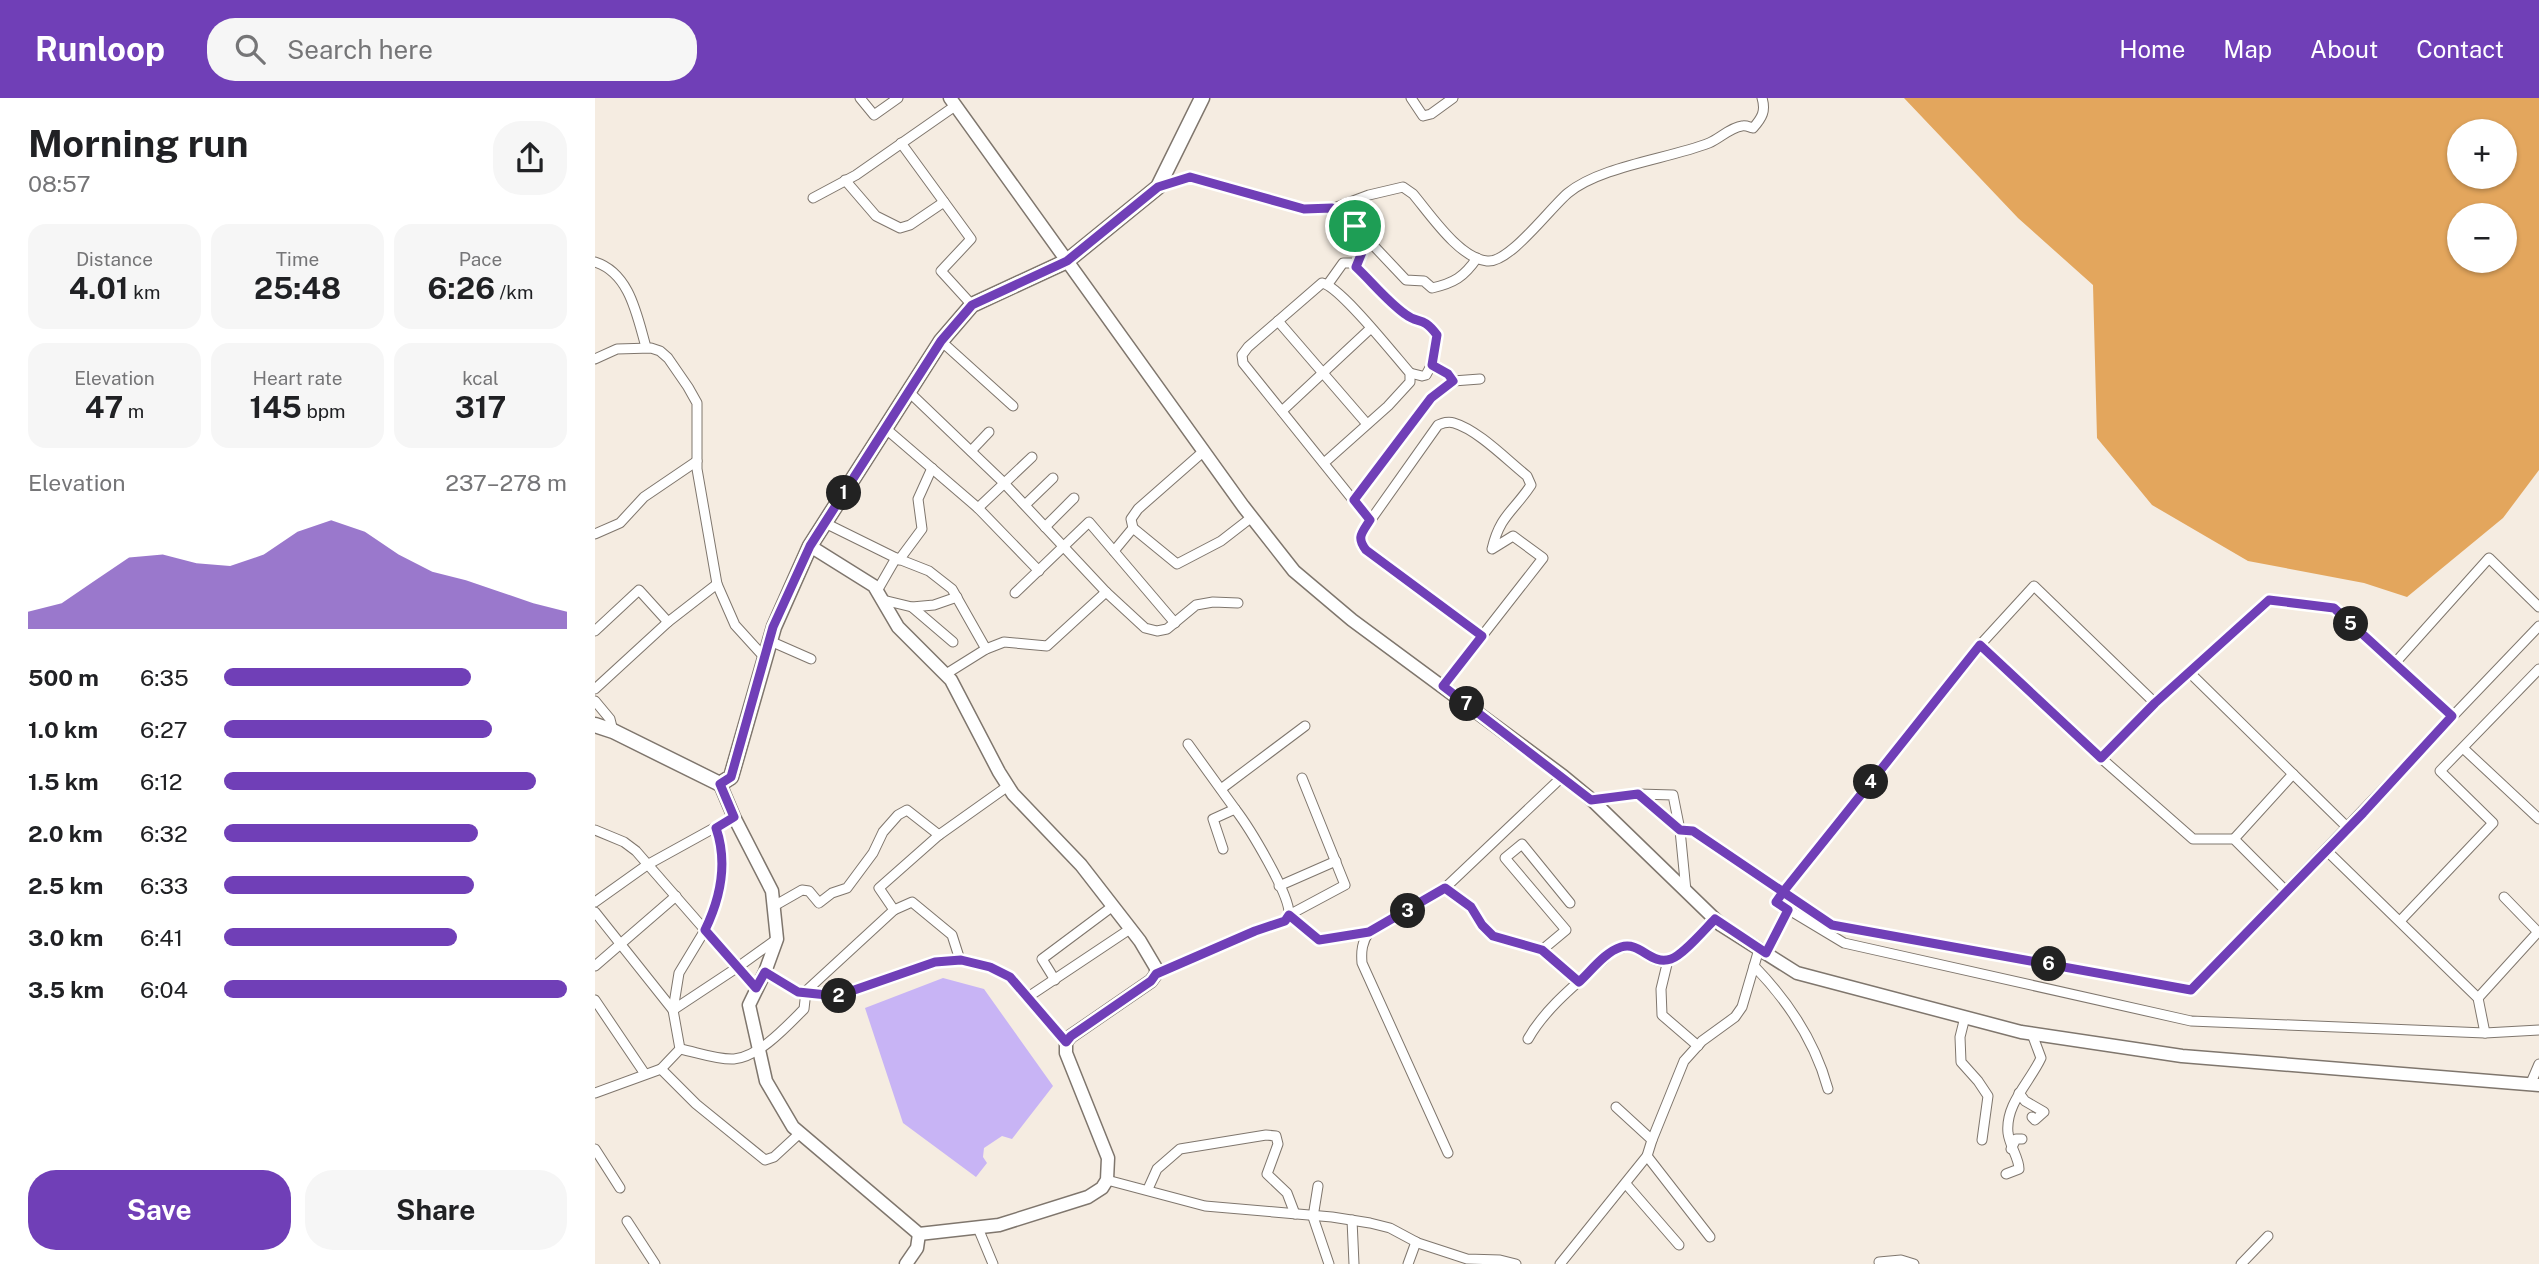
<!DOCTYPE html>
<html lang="en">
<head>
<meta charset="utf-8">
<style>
	:root { --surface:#fff; --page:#f6f6f6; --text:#202124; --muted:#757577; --accent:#703fb7 }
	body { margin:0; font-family:"Public Sans",sans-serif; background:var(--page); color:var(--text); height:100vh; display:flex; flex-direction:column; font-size:26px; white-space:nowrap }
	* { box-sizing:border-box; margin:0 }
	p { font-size:23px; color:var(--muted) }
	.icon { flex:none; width:38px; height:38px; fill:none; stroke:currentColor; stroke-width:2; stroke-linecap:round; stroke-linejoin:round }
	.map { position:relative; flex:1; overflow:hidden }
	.details { display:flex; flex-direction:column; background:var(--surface); width:595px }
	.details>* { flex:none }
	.fabs { position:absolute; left:1852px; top:21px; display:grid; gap:14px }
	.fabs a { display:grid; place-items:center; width:70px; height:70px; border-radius:50%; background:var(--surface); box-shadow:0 2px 5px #0004; font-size:35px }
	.pin { position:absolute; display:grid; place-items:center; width:60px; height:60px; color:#fff; margin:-30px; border:4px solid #fff; border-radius:50%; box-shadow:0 2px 7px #0007 }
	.km { position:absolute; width:35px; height:35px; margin:-18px; border-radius:50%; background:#222; color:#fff; font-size:19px; line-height:35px; text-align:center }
	.round { display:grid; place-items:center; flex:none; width:74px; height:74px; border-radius:28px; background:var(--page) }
	.headline { display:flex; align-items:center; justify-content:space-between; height:119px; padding:0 28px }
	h1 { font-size:38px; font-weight:700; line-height:52px }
	.metrics { display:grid; grid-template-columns:repeat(3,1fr); gap:10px; height:119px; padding:7px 28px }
	.metrics div { display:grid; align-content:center; border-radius:18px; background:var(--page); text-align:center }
	.metrics b { font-size:30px; font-weight:700 }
	.metrics small { font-size:19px; font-weight:400 }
	.metrics p { font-size:19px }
	.chart { height:196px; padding:14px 28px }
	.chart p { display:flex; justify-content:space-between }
	.chart svg { width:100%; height:126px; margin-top:7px; fill:var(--accent); opacity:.7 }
	.primary-button { display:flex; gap:14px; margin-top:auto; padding:14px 28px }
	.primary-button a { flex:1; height:80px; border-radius:28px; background:var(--accent); color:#fff; font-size:28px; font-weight:700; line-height:80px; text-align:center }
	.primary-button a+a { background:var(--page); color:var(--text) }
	ul { padding:0 28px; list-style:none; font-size:23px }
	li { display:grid; grid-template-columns:112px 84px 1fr; align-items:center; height:52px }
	li i { height:18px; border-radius:9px; background:var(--accent) }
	header { display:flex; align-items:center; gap:42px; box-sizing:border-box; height:98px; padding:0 35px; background:var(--accent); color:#fff }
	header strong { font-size:33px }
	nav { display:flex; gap:38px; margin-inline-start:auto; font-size:24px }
	.search { width:490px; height:63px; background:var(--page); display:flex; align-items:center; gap:18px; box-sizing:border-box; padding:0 24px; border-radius:28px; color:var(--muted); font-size:26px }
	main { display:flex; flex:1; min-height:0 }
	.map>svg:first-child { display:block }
	.forest { fill:#e3a65d; fill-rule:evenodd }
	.water { fill:#c8b4f5 }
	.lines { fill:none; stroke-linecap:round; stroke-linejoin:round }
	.street-casing { stroke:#7f766d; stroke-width:11 }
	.secondary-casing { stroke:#7f766d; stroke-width:15 }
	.primary-casing { stroke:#7f766d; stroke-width:17 }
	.street { stroke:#fff; stroke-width:9 }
	.secondary { stroke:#fff; stroke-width:12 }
	.primary { stroke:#fff; stroke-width:14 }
	.route-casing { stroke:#fff; stroke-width:14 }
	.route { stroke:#703fb7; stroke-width:9 }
</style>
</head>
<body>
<header>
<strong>Runloop</strong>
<div class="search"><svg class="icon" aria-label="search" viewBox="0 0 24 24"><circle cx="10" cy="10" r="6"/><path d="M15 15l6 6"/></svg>Search here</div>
<nav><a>Home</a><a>Map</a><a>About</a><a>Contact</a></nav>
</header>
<main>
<section class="details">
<div class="headline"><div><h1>Morning run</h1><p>08:57</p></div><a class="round"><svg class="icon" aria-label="share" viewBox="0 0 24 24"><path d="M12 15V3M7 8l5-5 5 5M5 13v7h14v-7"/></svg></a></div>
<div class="metrics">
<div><p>Distance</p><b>4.01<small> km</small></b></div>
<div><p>Time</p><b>25:48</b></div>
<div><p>Pace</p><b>6:26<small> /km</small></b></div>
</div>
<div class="metrics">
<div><p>Elevation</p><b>47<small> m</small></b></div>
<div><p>Heart rate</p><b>145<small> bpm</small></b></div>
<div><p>kcal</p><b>317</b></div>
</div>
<div class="chart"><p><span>Elevation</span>237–278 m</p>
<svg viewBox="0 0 160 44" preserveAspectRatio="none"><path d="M0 44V38L10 35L20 27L30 19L40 18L50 21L60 22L70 18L80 10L90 6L100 10L110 18L120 24L130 27L140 31L150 35L160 38V44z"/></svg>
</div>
<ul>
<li><b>500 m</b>6:35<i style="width:72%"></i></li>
<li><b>1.0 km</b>6:27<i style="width:78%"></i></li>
<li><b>1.5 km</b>6:12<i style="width:91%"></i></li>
<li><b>2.0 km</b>6:32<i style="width:74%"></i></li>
<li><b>2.5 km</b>6:33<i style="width:73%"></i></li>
<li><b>3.0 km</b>6:41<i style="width:68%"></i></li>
<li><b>3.5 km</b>6:04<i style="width:100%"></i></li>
</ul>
<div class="primary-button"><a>Save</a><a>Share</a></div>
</section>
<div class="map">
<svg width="1944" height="1166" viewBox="0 0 1944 1166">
	<rect width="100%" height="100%" fill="#f5ece1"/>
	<path class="forest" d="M 1309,0 L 1944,0 L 1944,372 L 1908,420 L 1812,499 L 1769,485 L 1653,463 L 1557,407 L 1502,340 L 1498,187 L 1423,120 ZM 1864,33 L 1909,33 L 1909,79 L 1864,79 ZM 1864,117 L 1909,117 L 1909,163 L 1864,163 Z"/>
	<path class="water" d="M 348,880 L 389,891 L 458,988 L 417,1041 L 407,1038 L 389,1050 L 388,1059 L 392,1065 L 381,1079 L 308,1025 L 270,910 Z"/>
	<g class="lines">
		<defs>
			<g id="street">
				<path d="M 265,0 L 279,17 L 303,0"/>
				<path d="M 816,0 L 828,18 L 836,16 L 858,0"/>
				<path d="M 306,45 L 376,141 L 346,173 L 377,207"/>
				<path d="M 250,82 L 281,118 L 305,130 L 315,127 L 349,104"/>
				<path d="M 563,89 L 595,79 L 709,111 L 742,109 L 774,97 L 808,89 L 818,96 C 835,116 864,160 892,163 C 914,166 955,110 973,95 C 1006,68 1073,61 1114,45 C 1124,41 1136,29 1147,28 C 1151,27 1154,29 1158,30 C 1167,20 1171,13 1167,0"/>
				<path d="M 218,100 L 261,77 L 360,8"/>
				<path d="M 737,110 L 760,128 L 811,182 L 829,183 L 837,190 C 859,185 869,179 882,160"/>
				<path d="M 0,164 C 35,175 42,218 51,249"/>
				<path d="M 761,169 L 772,142"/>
				<path d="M 733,186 L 748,165 L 756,165 C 774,180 792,203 810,216 C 824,227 828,216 842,237 L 838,264 L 831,277 L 827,278 L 815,275"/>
				<path d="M 683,223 L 772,326"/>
				<path d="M 346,243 L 418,308"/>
				<path d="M 0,261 L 22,251 L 56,250 L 65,253 L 73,260 L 93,289 L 102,305 L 102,371 L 122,486 L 73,524 L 0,591"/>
				<path d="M 837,266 L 853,276 L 858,283"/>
				<path d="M 313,293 L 408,384 L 511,494 L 550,530 L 562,533 L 572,531 L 601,507 L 618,504 L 643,505"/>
				<path d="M 687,313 L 776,230"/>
				<path d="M 290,330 L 383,410 L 437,359"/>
				<path d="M 376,353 L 394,334"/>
				<path d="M 729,365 L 793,308 L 815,284 L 815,275 C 800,258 745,188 727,185 L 653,249 L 647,257 L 648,265 L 775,423"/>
				<path d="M 759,403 L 836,300 L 858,283 L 885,281"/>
				<path d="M 430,407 L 458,380"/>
				<path d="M 383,410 L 444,473"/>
				<path d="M 230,425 L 301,460 L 282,493"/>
				<path d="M 450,429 L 479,400"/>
				<path d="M 538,430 L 536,421 L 543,411 L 609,353"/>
				<path d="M 0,436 L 25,425 L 49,399 L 102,363"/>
				<path d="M 519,453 L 538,430 L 582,466 L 626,443 L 657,419"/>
				<path d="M 301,460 L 334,473 L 357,491 L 391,551"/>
				<path d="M 304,462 L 327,431 L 323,401 L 337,370"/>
				<path d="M 122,486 L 140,527 L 170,560"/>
				<path d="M 420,495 L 494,424 L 580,525"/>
				<path d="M 288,502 L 317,509 L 358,544"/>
				<path d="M 317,509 L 339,507 L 362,499"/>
				<path d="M 0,533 L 44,492 L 73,524"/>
				<path d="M 175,543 L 216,561"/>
				<path d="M 1385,547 L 1506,660 L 1598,741 L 1639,741 L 1691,793"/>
				<path d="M 1800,565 L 1857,618"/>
				<path d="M 1594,574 L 1698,676 L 1639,741"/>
				<path d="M 351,576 L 391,551 L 409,544 L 452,548 L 511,494"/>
				<path d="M 848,588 L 948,460 L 918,438 L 897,451 C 905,417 919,413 936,387 L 932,378 C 912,362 883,332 859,325 C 853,323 848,325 843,327 L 775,423 C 767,435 761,439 771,452 L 887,538"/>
				<path d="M 0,603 L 15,621 L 18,633"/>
				<path d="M 1560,605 L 1674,502 L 1739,510 L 1800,565 L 1894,460 L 1944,509"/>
				<path d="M 593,646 L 640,711"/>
				<path d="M 1868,650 L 1944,721"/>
				<path d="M 1506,660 L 1560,605 L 1439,488 L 1385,547 L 1181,804 L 1249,845 L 1596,923 L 1890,935 L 1944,932"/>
				<path d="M 1698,676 L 1753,730"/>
				<path d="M 626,691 L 710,628"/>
				<path d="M 1043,696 L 1085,732 L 1099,733 L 1237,827 L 1596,892 L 1944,528"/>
				<path d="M 997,702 L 1043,696 L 1078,697 L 1085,732 L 1091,793"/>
				<path d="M 121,730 C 133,765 125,799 110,832 L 143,869 L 182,841"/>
				<path d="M 0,732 L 29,744 L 41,753 L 110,832 L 84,875 L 78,912 L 85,951 L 66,971"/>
				<path d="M 628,751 L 618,721 L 640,711 C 654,729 696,798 694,817 L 724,842 L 774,834 L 850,790 L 876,809 L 887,827 L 898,838 L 947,852 L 984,884"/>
				<path d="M 1731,752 L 1883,900 L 1890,935"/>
				<path d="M 684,788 L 741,763"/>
				<path d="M 850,790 L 968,678"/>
				<path d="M 0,804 L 52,767 L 139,719"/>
				<path d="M 179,808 L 207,792 L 214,793 L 224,805 L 237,795 L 252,790 L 278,755 L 288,734 L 303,717 L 312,712 L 344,737"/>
				<path d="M 299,812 L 317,804 L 357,837 L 365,862"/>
				<path d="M 0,814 L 78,912 L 143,869 L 161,890"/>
				<path d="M 1805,823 L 1898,725 L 1845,673 L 1944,571"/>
				<path d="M 774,834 C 767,844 766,853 767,865 L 853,1055"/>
				<path d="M 947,852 L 971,832 L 910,760 L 927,746 L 975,805"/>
				<path d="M 1171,855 L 1193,812"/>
				<path d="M 1073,862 L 1066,891 L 1067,917 L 1103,948"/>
				<path d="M 0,868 L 81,798"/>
				<path d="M 1159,868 C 1193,903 1220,943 1233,991"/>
				<path d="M 170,874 L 203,894 L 242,898 L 340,864 L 365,862 L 395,869 L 415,879 L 471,944"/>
				<path d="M 561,876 L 660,833 L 690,823 L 694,817 L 750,787 L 707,680"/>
				<path d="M 460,882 L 447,861 L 518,808"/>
				<path d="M 433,899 L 535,831"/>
				<path d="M 1883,900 L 1943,834 L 1909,799"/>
				<path d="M 0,902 L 50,976"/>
				<path d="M 1370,919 L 1365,939 L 1366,964 L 1383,983 L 1393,998 L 1387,1042"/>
				<path d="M 933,941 C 952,907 989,880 1018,853 C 1049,839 1050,869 1074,862 C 1087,858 1109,831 1120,821"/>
				<path d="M 85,951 C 101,954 122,962 139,961 C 164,959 192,928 209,911 L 211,893 L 299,812 L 284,790 L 344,737 L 413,688"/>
				<path d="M 1935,987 L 1944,966"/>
				<path d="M 0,995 L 66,971 L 101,1006 L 170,1062 L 179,1059 L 205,1035"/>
				<path d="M 1424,995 L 1430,1003 L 1449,1014 L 1440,1022 L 1437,1019"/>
				<path d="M 1057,1042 L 1089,963 L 1107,943 L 1140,919 L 1147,909 L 1164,851"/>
				<path d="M 0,1051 L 25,1090"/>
				<path d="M 1416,1051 L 1421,1041 L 1427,1041"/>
				<path d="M 1052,1058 L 1115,1139"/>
				<path d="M 1411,1076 L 1424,1071 C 1424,1060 1415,1049 1413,1035 C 1410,1006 1435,984 1446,960 L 1437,936"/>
				<path d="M 512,1082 L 610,1108 L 737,1119 L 775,1125 L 795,1130 L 823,1145 L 872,1161 L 905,1162 L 921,1166"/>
				<path d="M 1031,1086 L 1084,1147"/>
				<path d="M 723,1088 L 718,1119 L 734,1166"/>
				<path d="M 553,1091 L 562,1071 L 585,1051 L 671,1037 L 681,1038 L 683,1046 L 672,1076 L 692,1095 L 700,1116"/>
				<path d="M 757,1122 L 759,1166"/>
				<path d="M 32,1123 L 60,1166"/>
				<path d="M 383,1130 L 398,1166"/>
				<path d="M 1284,1164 L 1306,1162 L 1319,1166"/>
				<path d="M 813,1166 L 821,1144"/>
				<path d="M 965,1166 L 1052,1058 L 1057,1042 L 1021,1009"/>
				<path d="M 1646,1166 L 1673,1138"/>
			</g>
			<g id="secondary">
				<path d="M 355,0 L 648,408 L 699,473 L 757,522 L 968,678 L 997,702 L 1126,827 L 1202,875 L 1426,934 L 1587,958 L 1944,987"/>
				<path d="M 125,686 L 139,719 L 177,793 L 182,841 L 170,874 L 154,907 L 171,983 L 198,1029 L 324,1136 L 404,1127 L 493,1099 L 507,1090 L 512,1082 L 513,1060 L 471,955 L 471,944 L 476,938 L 556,883 L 561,876 L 561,870 L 545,843 L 486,767 L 418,696 L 404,674 L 356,582 L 303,529 L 279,488 L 215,448"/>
				<path d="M 311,1166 L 322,1150 L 324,1136"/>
			</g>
			<path id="primary" d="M 0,627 L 18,633 L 125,686 L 136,679 L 179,529 L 215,448 L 346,243 L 377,207 L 472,163 L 563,89 L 607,0"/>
		</defs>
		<use href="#street" class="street-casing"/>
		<use href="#secondary" class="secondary-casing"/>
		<use href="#primary" class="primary-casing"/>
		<use href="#street" class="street"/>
		<use href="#secondary" class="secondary"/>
		<use href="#primary" class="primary"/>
	</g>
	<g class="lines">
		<defs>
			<path id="route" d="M 760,128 L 737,110 L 709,111 L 595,79 L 563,89 L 472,163 L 377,207 L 346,243 L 215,448 L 178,529 L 136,679 L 125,686 L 139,719 L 121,730 C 133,765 126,799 110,832 L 161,890 L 170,874 L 203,894 L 242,898 L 340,864 L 366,862 L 395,869 L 415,879 L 471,944 L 476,938 L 556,883 L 561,876 L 660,833 L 690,823 L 694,817 L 724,842 L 774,834 L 850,790 L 876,809 L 887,827 L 898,838 L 947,852 L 984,884 C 996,873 1010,854 1026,849 C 1046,843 1055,868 1076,861 C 1088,857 1110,831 1120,821 L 1171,855 L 1193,812 L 1181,804 L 1188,794 C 1254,712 1319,630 1385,547 L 1506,660 L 1560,605 L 1674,502 L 1739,510 L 1857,618 L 1768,715 L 1596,892 L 1237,827 L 1098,733 L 1085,732 L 1043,696 L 996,702 L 848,588 L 887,538 L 771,452 C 761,439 767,435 775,422 L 759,402 L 836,300 L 858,283 L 853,276 L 837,267 L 842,237 C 827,217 824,227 810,216 C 792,203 777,184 761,169 L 772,142 L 760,128"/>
		</defs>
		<use href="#route" class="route-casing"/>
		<use href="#route" class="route"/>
	</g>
</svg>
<div class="fabs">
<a>+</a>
<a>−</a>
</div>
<div class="pin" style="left:760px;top:128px;background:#1e9e55"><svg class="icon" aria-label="arrive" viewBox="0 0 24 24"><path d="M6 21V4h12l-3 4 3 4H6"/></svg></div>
<b class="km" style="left:249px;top:395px">1</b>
<b class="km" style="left:244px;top:898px">2</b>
<b class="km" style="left:813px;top:813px">3</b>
<b class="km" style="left:1276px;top:684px">4</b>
<b class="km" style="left:1756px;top:526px">5</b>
<b class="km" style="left:1454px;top:866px">6</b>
<b class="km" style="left:872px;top:606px">7</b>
</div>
</main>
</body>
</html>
